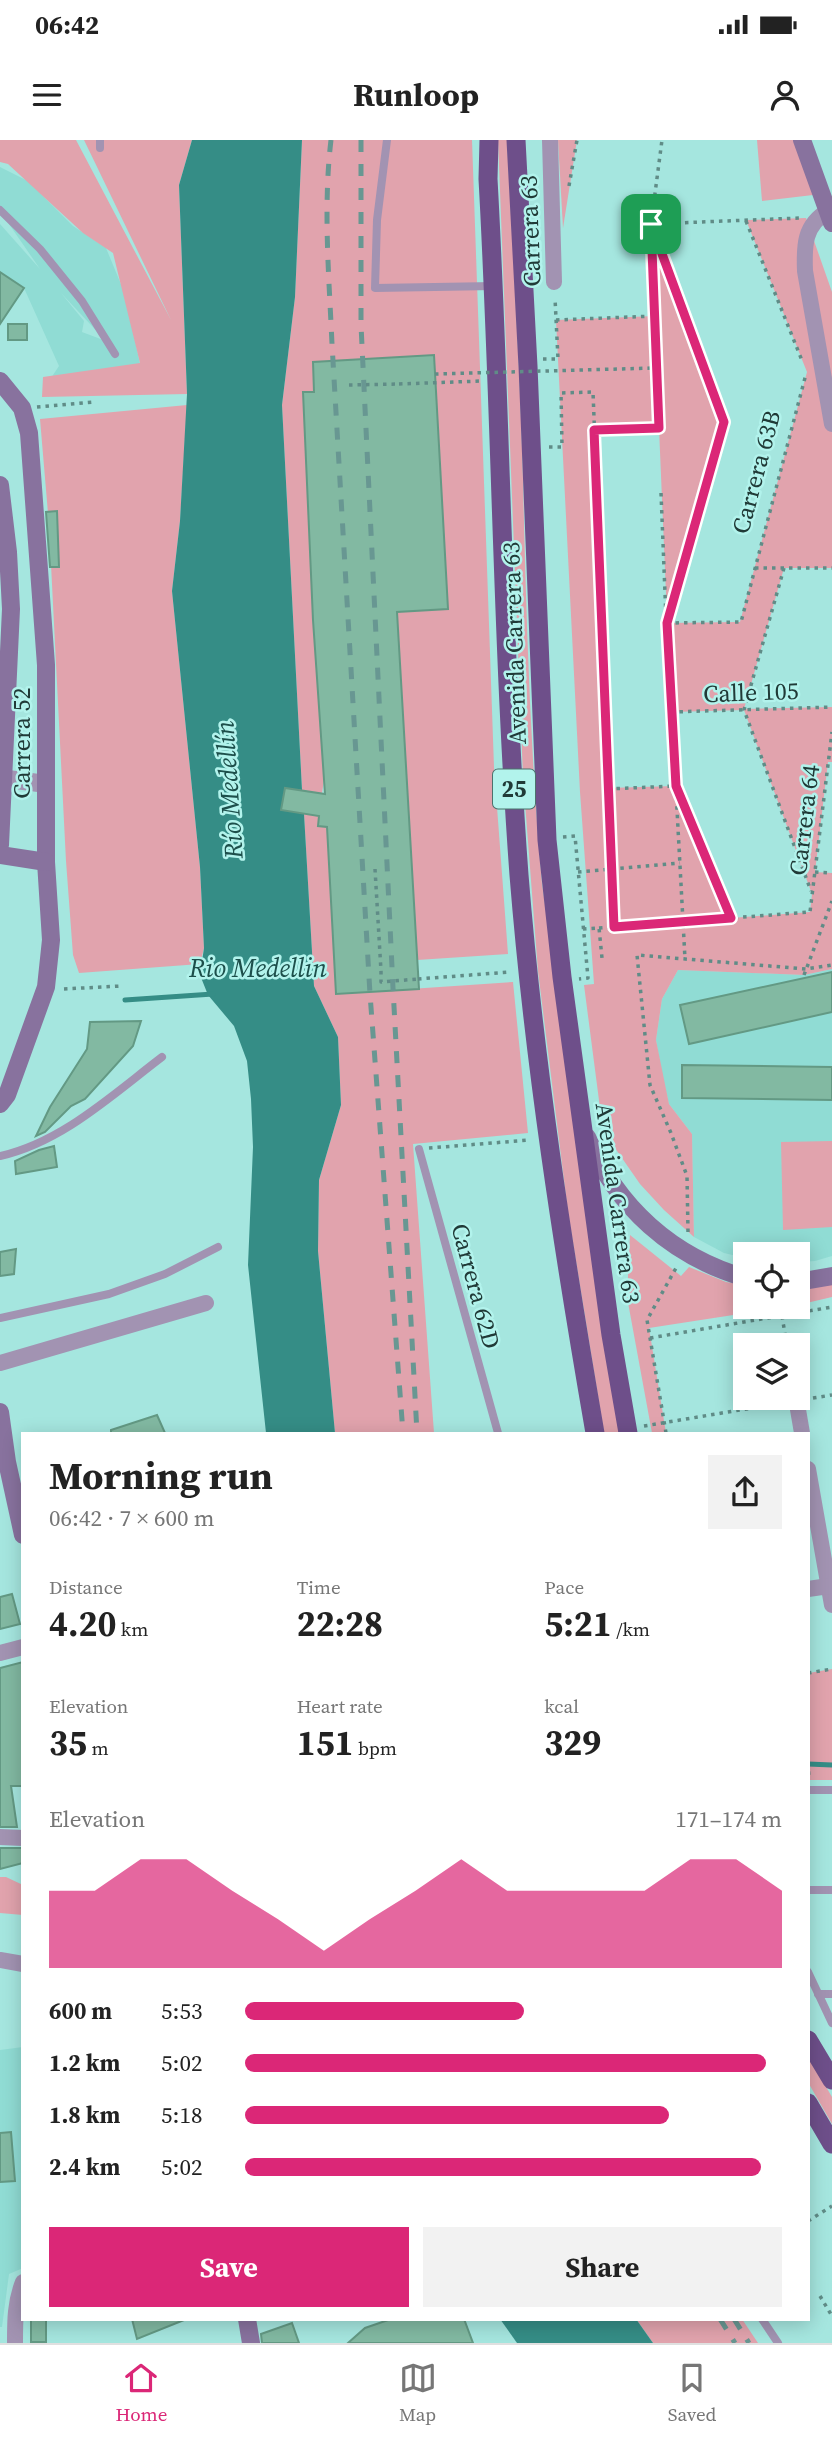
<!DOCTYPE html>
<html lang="en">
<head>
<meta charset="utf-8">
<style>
	:root { --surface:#fff; --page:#f2f2f2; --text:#222; --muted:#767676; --line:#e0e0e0; --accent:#db2777 }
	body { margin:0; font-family:"Source Serif 4",serif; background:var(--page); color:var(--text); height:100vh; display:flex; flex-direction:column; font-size:26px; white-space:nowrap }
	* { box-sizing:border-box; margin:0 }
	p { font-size:23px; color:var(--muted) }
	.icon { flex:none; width:38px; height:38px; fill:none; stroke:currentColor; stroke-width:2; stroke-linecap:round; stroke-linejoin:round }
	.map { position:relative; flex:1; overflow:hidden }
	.details { position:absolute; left:21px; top:1292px; width:789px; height:889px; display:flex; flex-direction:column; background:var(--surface); border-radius:0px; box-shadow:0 4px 18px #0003 }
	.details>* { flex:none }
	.buttons { position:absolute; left:733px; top:1102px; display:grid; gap:14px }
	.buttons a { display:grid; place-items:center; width:77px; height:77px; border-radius:0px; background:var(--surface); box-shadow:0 4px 18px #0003; font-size:35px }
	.pin { position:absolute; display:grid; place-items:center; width:60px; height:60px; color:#fff; margin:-30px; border-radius:14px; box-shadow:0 4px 10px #0006 }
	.round { display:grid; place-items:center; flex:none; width:74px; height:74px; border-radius:0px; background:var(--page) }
	.headline { display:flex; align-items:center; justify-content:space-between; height:119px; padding:0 28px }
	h1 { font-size:38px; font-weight:700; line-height:52px }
	.metrics { display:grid; grid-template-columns:repeat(3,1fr); gap:10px; height:119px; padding:7px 28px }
	.metrics div { display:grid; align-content:center }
	.metrics b { font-size:35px; font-weight:700 }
	.metrics small { font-size:19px; font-weight:400 }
	.metrics p { font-size:19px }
	.chart { height:196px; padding:14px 28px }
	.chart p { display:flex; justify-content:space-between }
	.chart svg { width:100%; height:126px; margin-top:7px; fill:var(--accent); opacity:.7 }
	.button { display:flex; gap:14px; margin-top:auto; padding:14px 28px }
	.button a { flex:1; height:80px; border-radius:0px; background:var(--accent); color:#fff; font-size:28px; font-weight:700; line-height:80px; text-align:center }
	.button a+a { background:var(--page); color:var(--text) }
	ul { padding:0 28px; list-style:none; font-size:23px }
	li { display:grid; grid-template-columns:112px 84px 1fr; align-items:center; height:52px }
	li i { height:18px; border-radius:9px; background:var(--accent) }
	.status { display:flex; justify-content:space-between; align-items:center; height:49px; padding:0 35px; background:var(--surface); direction:ltr }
	.status svg { height:19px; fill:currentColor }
	header { display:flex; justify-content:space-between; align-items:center; height:91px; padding:0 28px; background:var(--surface); font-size:32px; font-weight:700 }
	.menu { display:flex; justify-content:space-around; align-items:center; height:98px; border-top:2px solid var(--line); background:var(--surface); font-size:19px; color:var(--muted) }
	.menu a { display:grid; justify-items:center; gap:4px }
	.menu .active { color:var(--accent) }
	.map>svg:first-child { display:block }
	.built { fill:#90dcd4; fill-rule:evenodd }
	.green { fill:#e1a3ad; fill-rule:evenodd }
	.water { fill:#358d86 }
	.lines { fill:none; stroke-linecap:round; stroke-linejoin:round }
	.stream { stroke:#358d86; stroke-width:5 }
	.building { fill:#82b9a2; stroke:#639984; stroke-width:2 }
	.path { stroke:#608c87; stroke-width:3.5; stroke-dasharray:3.5 5; stroke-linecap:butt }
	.service { stroke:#a293b2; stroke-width:8 }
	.minor { stroke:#a293b2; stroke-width:16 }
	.tertiary { stroke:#a293b2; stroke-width:18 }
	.secondary { stroke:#88729e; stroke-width:18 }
	.trunk { stroke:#6e4f8a; stroke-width:19 }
	.rail { stroke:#689792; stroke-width:5; stroke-dasharray:12 12; stroke-linecap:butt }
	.path-bridge { stroke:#608c87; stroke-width:3.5; stroke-dasharray:3.5 5; stroke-linecap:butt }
	.route-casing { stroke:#fff; stroke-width:14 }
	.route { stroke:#db2777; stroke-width:9 }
	.labels { text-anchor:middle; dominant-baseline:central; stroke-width:5; stroke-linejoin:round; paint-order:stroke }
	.shield { fill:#b2f3ec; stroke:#4c726d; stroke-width:2 }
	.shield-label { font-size:23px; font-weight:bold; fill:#203a37 }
	.street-label { font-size:24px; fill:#203a37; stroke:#b2f3ec }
	.water-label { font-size:26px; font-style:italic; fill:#1d4f4b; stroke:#b2f3ec }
</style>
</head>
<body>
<div class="status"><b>06:42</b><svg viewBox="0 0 49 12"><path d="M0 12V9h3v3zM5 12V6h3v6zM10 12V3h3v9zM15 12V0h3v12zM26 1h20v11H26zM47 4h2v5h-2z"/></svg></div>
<header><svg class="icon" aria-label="menu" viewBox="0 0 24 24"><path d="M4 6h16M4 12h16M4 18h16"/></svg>Runloop<svg class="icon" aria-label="person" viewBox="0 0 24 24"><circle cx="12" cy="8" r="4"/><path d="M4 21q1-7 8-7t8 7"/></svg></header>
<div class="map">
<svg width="832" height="2203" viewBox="0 0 832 2203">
	<rect width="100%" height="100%" fill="#a5e6df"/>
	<g class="built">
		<path d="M 0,27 L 28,41 L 73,86 L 106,108 L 125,154 L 140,224 L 51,238 L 59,226 L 24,148 L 0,132 L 0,84 L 40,129 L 0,71 ZM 61,153 L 106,201 L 82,192 L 84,181 Z"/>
		<path d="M 832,829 L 832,1116 L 815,1121 L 798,1122 L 798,1115 L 746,1115 L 745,1118 L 724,1113 L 694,1097 L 692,994 L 669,964 L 662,934 L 656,900 L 662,859 L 678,830 L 804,835 Z"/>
		<path d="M 23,1907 L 23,2128 L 9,2134 L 2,2187 L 0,2187 L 0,1910 Z"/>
	</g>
	<g class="green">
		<path d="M 0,0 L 76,0 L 171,180 L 84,0 L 192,0 L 179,45 L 187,254 L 42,257 L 43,237 L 140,223 L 113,113 L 83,93 L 8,24 L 0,22 Z"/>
		<path d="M 302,0 L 472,0 L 494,627 L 508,814 L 417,820 L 313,222 L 314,252 L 303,252 L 324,640 L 322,653 L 302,650 L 282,265 L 295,157 Z"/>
		<path d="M 498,0 L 507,0 C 513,113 520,227 523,340 C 526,475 530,610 542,744 L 623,1293 L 604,1293 L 568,1072 L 538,831 L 523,637 Z"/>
		<path d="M 558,0 L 577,0 L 563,88 Z"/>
		<path d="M 757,0 L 794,0 L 813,55 L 762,61 Z"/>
		<path d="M 806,78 L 832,152 L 832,428 L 784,428 L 744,569 L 832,567 L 832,622 L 828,622 L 815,732 L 832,733 L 832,829 L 804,835 L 678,830 L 662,859 L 656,900 L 669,964 L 692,994 L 694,1097 L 664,1070 L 640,1044 L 615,1008 L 600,968 L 584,845 L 594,844 L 580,652 L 556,180 L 655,176 L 651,84 L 724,281 L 667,483 L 740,482 L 807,232 L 746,80 ZM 659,288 L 671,572 L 744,570 L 812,754 L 810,772 L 731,778 L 675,646 L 608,648 L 594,291 Z"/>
		<path d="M 187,265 L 180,381 L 172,451 L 200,727 L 204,808 L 200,824 L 79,833 L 73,815 L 66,721 L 49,385 L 40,279 Z"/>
		<path d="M 304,674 L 320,676 L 327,687 L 336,854 L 513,842 L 528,993 L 413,1004 L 434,1293 L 335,1293 L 318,1111 L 319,1040 L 341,965 L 338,897 L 314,846 Z"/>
		<path d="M 832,1001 L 832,1087 L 783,1090 L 781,1002 Z"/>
		<path d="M 630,1095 L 681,1136 L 689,1127 L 726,1142 L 745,1145 L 746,1167 L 785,1167 L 649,1188 L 666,1293 L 652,1293 L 627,1157 Z"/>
		<path d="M 832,1143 L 832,1157 L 798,1165 L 798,1148 Z"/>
		<path d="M 832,1529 L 832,1640 L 809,1640 L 809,1533 Z"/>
		<path d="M 0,1737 L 6,1737 L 23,1745 L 23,1775 L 0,1773 Z"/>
		<path d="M 808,1916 L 832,1957 L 832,1984 L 809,1944 Z"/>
		<path d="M 636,2179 L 742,2179 L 758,2203 L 653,2203 Z"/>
	</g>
	<g class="water">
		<path d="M 192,0 L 302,0 L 295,157 L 282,265 L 302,650 L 285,648 L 282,670 L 304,674 L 314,846 L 338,897 L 341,965 L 319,1040 L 318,1111 L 335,1293 L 266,1293 L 248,1125 L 253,1007 L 251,959 L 247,921 L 234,886 L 208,855 L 200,835 L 204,808 L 200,727 L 172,451 L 180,381 L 187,254 L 179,45 Z"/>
		<path d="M 500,2179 L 636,2179 L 653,2203 L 517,2203 Z"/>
	</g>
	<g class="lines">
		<g class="stream">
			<path d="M 125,860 L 213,854"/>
			<path d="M 808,1624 L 832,1625"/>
		</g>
	</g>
	<g class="building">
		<path d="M 0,132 L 24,148 L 0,184 Z"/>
		<rect x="8" y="184" width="19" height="16"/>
		<path d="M 434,215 L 448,469 L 397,472 L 419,849 L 336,854 L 327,687 L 318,686 L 319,676 L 281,670 L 285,648 L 325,654 L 313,480 L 303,252 L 314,252 L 313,222 Z"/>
		<path d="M 57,371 L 59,427 L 50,427 L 46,372 Z"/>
		<path d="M 832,832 L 832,872 L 689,904 L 680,865 Z"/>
		<path d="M 141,881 L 133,906 L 85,959 L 71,966 L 45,992 L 36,996 L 50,967 L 87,909 L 90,882 Z"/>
		<path d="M 682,925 L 832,927 L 832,960 L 682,958 Z"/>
		<path d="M 54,1006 L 57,1027 L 16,1034 L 15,1021 L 39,1010 Z"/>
		<path d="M 16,1109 L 14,1134 L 0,1136 L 0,1112 Z"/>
		<path d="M 157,1275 L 165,1293 L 111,1293 L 111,1290 Z"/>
		<path d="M 12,1454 L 20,1484 L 0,1489 L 0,1457 Z"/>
		<path d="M 23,1522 L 23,1646 L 11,1646 L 17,1687 L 0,1687 L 0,1528 Z"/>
		<path d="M 0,1708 L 23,1708 L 23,1723 L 0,1729 Z"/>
		<path d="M 11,1992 L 15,2041 L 0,2042 L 0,1993 Z"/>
		<rect x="31" y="2179" width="15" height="23"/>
		<path d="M 132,2179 L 184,2179 L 184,2180 L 137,2199 Z"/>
		<path d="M 391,2179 L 464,2179 L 473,2203 L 348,2203 L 365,2188 Z"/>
		<path d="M 292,2183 L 299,2203 L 262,2203 L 261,2194 Z"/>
	</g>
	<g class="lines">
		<g class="path">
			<path d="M 569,46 L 577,0"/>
			<path d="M 746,81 L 803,223"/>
			<path d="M 651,84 L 724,281 L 667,483 L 685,819"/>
			<path d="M 651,84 L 800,78"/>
			<path d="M 556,180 L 654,176"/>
			<path d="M 543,219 L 558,219 L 555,158"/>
			<path d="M 399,244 L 481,241"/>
			<path d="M 37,267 L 94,262"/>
			<path d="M 594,291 L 659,288 L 651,84 L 662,0"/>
			<path d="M 549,307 L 562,307 L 561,253 L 593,252 L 614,787"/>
			<path d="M 661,353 L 666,478"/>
			<path d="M 755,428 L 832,428"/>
			<path d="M 784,428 L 744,570 L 811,751"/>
			<path d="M 667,483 L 741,482 L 806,234"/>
			<path d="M 671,572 L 832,567"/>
			<path d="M 608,649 L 675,646 L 731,778"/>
			<path d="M 563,697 L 575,696 L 588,838 L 579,839"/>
			<path d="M 375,729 L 381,831"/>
			<path d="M 578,732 L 680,723"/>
			<path d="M 815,732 L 832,733"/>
			<path d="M 599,788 L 810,772 L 832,592"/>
			<path d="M 583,789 L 599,788 L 602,818"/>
			<path d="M 804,835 L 832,761"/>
			<path d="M 418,839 L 510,832"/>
			<path d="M 64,849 L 121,846"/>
			<path d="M 429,1008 L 530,1000"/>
			<path d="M 688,1092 L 687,1036 L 671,993 L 650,945 L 637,815 L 806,829 L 832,825"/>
			<path d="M 782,1176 L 787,1206"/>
			<path d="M 650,1198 L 832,1167"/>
			<path d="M 813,1258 L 832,1255"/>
			<path d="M 644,1286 L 782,1263"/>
			<path d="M 666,1293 L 647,1180 L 676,1128"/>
			<path d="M 808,1533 L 832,1529"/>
			<path d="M 808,1623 L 809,1638"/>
			<path d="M 808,2081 L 832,2066"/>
			<path d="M 820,2156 L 832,2176"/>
		</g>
		<g class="service">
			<path d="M 387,0 L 377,80 L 375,148 L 494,146"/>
			<path d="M 100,8 L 100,0"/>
			<path d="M 0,70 L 40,109 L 82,161 L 115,214"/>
			<path d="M 419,1009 L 498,1293"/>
			<path d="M 0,1016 C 62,1002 112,955 162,917"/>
			<path d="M 0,1178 L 109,1154 L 165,1134 L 218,1107"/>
			<path d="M 808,1650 L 832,1650"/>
			<path d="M 808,1750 L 832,1750"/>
			<path d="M 808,1832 L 832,1883"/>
			<path d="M 818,1854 L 832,1854"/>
			<path d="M 762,2179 L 778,2203"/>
		</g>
		<g class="minor">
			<path d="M 550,0 L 554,142"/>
			<path d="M 828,71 C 804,85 804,106 805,131 L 832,284"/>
			<path d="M 0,1223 L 206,1163"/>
			<path d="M 796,1258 L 802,1293"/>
			<path d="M 808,1329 L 832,1465"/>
			<path d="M 808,1449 L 829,1446"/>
			<path d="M 0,1513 L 23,1507"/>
			<path d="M 0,1697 L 23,1698"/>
			<path d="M 0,1820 L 23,1824"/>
			<path d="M 15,2202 C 15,2181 15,2162 23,2142"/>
		</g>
		<path class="tertiary" d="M 0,638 L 46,644"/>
		<g class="secondary">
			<path d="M 802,0 L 832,83"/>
			<path d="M 0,241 L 22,268 L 29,293 L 46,525 L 46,722 L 51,800 L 46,847 L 7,955 L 0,964"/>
			<path d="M 0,345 L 8,412 L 11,469 L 0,705"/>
			<path d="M 0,715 L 46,722"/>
			<path d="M 587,997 C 617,1067 672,1117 746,1138"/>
			<path d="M 798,1142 L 832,1136"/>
			<path d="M 0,1272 L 7,1322 L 23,1395"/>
			<path d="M 247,2179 L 251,2203"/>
		</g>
		<g class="trunk">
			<path d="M 489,0 L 488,39 C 501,271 502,504 519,735 C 534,922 563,1108 595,1293"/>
			<path d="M 516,0 L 528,226 L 547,700 L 562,837 L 611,1195 L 628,1293"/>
			<path d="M 808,1900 L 832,1940"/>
			<path d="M 808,1963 L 832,2004"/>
		</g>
		<g class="rail">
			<path d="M 331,0 C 323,67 329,136 332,204 L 370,854 L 403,1293"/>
			<path d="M 361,0 L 361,185 L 393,848 L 417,1293"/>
			<path d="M 720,2179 L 735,2203"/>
			<path d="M 734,2179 L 749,2203"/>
		</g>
		<g class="path-bridge">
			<path d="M 435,234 L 655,228"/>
			<path d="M 349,245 L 399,244"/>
			<path d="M 381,831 L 381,842 L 418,839"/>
		</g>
	</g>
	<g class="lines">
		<defs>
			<path id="route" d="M 651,84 L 724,282 L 667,483 L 676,646 L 731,778 L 614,787 L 594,290 L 659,288 Z"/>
		</defs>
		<use href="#route" class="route-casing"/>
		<use href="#route" class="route"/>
	</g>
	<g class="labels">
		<rect class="shield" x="493" y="629.5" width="42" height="39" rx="5"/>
		<g class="shield-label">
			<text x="514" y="649">25</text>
		</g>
		<g class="street-label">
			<text transform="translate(530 91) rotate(-92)">Carrera 63</text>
			<text transform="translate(756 332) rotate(-75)">Carrera 63B</text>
			<text transform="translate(514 503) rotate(-92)">Avenida Carrera 63</text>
			<text transform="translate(751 552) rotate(-2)">Calle 105</text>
			<text transform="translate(21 603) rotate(-90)">Carrera 52</text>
			<text transform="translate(804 680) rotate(-83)">Carrera 64</text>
			<text transform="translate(618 1063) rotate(82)">Avenida Carrera 63</text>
			<text transform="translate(476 1146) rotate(75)">Carrera 62D</text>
		</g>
		<g class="water-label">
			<text transform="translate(229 650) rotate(-94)">Río Medellín</text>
			<text x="258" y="828">Rio Medellin</text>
		</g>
	</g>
</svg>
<div class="buttons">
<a><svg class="icon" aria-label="locate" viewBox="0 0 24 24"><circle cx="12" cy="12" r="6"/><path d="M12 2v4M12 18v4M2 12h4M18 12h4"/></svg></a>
<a><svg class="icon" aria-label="layers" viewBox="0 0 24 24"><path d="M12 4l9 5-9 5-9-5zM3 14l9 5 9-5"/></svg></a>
</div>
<div class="pin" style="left:651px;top:84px;background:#1e9e55"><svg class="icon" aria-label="arrive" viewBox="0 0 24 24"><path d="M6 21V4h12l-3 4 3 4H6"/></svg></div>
<section class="details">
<div class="headline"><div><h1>Morning run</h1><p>06:42 · 7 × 600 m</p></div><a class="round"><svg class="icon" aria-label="share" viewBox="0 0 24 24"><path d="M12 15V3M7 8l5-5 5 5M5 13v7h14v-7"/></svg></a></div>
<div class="metrics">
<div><p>Distance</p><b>4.20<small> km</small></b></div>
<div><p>Time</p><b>22:28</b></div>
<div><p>Pace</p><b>5:21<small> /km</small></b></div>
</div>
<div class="metrics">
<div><p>Elevation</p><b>35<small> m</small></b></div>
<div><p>Heart rate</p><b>151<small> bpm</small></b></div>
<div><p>kcal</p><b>329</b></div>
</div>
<div class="chart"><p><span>Elevation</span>171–174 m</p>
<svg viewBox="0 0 160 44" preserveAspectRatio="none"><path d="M0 44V17L10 17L20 6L30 6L40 17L50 27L60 38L70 27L80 17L90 6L100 17L110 17L120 17L130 17L140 6L150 6L160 17V44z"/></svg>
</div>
<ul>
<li><b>600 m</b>5:53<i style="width:52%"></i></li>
<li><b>1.2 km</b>5:02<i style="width:97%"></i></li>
<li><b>1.8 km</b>5:18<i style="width:79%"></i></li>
<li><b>2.4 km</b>5:02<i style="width:96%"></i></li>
</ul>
<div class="button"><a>Save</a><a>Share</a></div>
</section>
</div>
<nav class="menu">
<a class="active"><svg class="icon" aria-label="home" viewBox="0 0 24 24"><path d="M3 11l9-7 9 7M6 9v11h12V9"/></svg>Home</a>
<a><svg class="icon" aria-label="map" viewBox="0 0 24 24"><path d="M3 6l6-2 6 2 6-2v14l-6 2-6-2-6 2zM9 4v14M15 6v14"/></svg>Map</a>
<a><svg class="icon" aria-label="saved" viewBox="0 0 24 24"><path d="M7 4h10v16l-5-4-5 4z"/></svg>Saved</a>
</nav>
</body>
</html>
